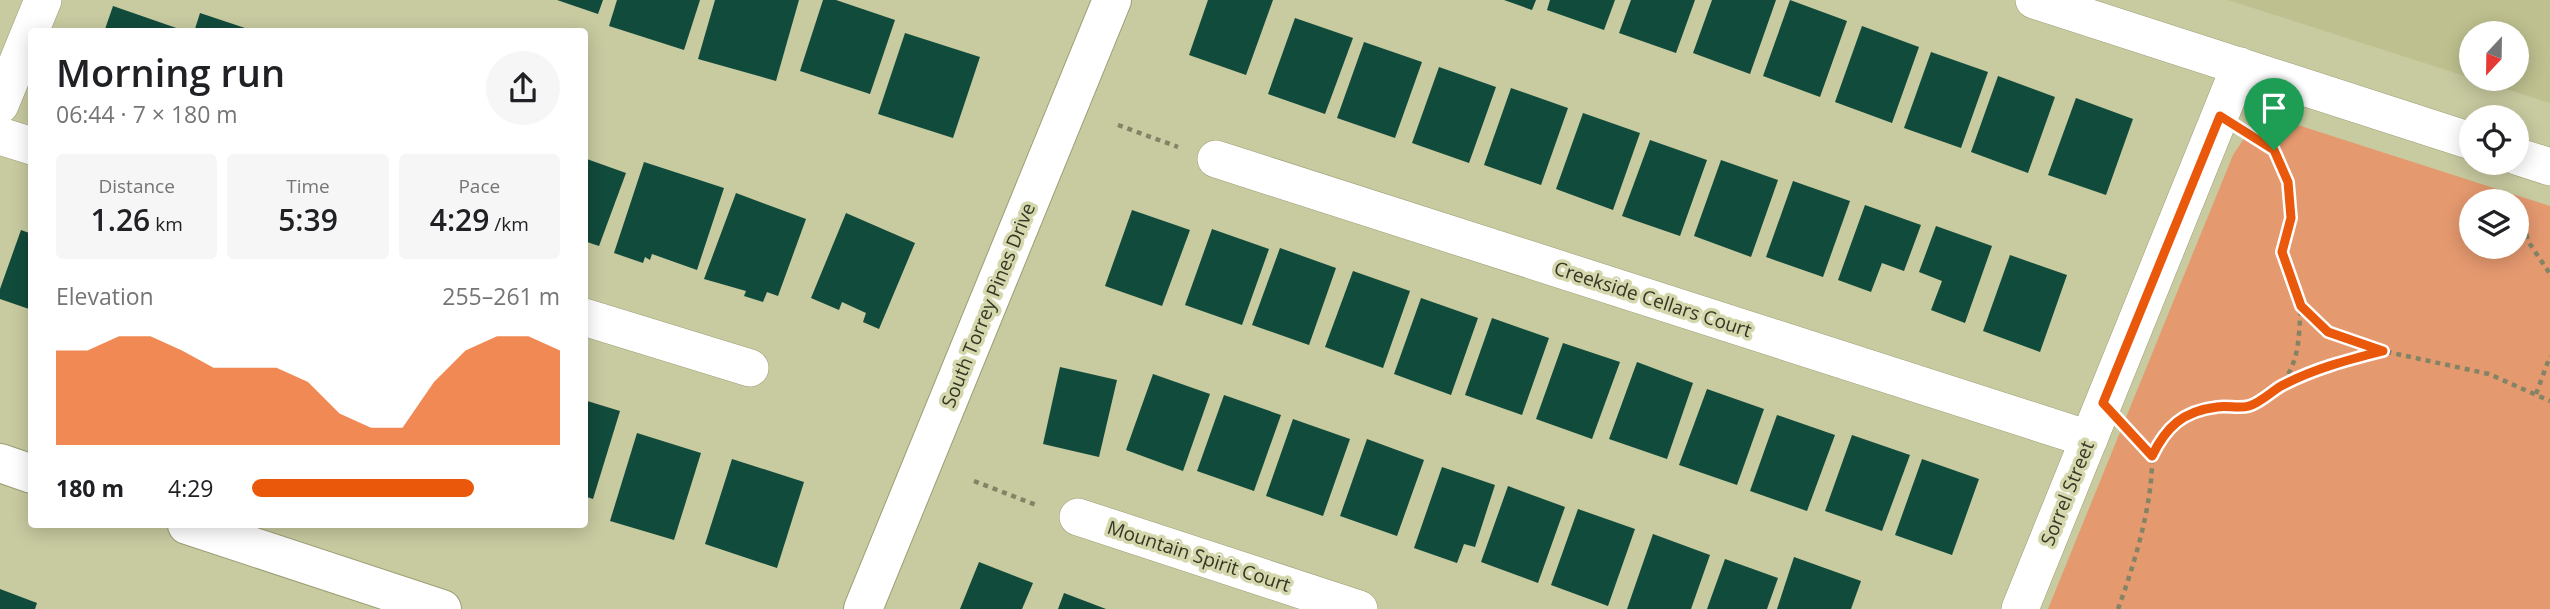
<!DOCTYPE html>
<html lang="en">
<head>
<meta charset="utf-8">
<style>
	:root { --surface:#fff; --page:#f6f6f6; --text:#202124; --muted:#757577; --accent:#ea580c }
	body { margin:0; font-family:"Open Sans",sans-serif; background:var(--page); color:var(--text); height:100vh; display:flex; flex-direction:column; font-size:26px; white-space:nowrap }
	* { box-sizing:border-box; margin:0 }
	p { font-size:23px; color:var(--muted) }
	.icon { flex:none; width:38px; height:38px; fill:none; stroke:currentColor; stroke-width:2; stroke-linecap:round; stroke-linejoin:round }
	.map { position:relative; flex:1; overflow:hidden }
	.sheet { position:absolute; left:28px; top:28px; width:560px; height:500px; display:flex; flex-direction:column; background:var(--surface); border-radius:7px; box-shadow:0 4px 18px #0003 }
	.sheet>* { flex:none }
	.needle { width:46px; rotate:202deg }
	.controls { position:absolute; left:2459px; top:21px; display:grid; gap:14px }
	.controls a { display:grid; place-items:center; width:70px; height:70px; border-radius:50%; background:var(--surface); box-shadow:0 4px 18px #0003; font-size:35px }
	.pin { position:absolute; display:grid; place-items:center; width:60px; height:60px; color:#fff; margin:-72px -30px; border-radius:50% 50% 50% 0; rotate:-45deg; box-shadow:0 0 7px #0007 }
	.pin .icon { rotate:45deg }
	.round { display:grid; place-items:center; flex:none; width:74px; height:74px; border-radius:37px; background:var(--page) }
	.overview { display:flex; align-items:center; justify-content:space-between; height:119px; padding:0 28px }
	h1 { font-size:38px; font-weight:600; line-height:52px }
	.stats { display:grid; grid-template-columns:repeat(3,1fr); gap:10px; height:119px; padding:7px 28px }
	.stats div { display:grid; align-content:center; border-radius:7px; background:var(--page); text-align:center }
	.stats b { font-size:30px; font-weight:600 }
	.stats small { font-size:19px; font-weight:400 }
	.stats p { font-size:19px }
	.chart { height:196px; padding:14px 28px }
	.chart p { display:flex; justify-content:space-between }
	.chart svg { width:100%; height:126px; margin-top:7px; fill:var(--accent); opacity:.7 }
	ul { padding:0 28px; list-style:none; font-size:23px }
	li { display:grid; grid-template-columns:112px 84px 1fr; align-items:center; height:52px }
	li i { height:18px; border-radius:9px; background:var(--accent) }
	.map>svg:first-child { display:block }
	.built { fill:#bec08f }
	.green { fill:#e5996f; fill-rule:evenodd }
	.building { fill:#114b3b }
	.lines { fill:none; stroke-linecap:round; stroke-linejoin:round }
	.minor-casing { stroke:#9c9e75; stroke-width:38 }
	.tertiary-casing { stroke:#9c9e75; stroke-width:40 }
	.path { stroke:#838466; stroke-width:4.5; stroke-dasharray:5 5; stroke-linecap:butt }
	.minor { stroke:#fff; stroke-width:37 }
	.tertiary { stroke:#fff; stroke-width:38 }
	.route-casing { stroke:#fff; stroke-width:14 }
	.route { stroke:#ea580c; stroke-width:9 }
	.labels { text-anchor:middle; dominant-baseline:central; stroke-width:7; stroke-linejoin:round; paint-order:stroke }
	.street-label { font-size:19px; fill:#353625; stroke:#d5d7ad }
</style>
</head>
<body>
<div class="map">
<svg width="2550" height="609" viewBox="0 0 2550 609">
	<rect width="100%" height="100%" fill="#c8caa0"/>
	<path class="built" d="M 2228,0 L 2550,0 L 2550,103 L 2474,79 L 2516,79 L 2516,33 L 2471,33 L 2471,78 Z"/>
	<path class="green" d="M 2270,116 L 2550,206 L 2550,609 L 2048,609 L 2233,155 L 2251,128 ZM 2471,201 L 2516,201 L 2516,247 L 2471,247 Z"/>
	<g class="building">
		<path d="M 557,0 L 603,0 L 598,14 Z"/>
		<path d="M 617,0 L 700,0 L 684,50 L 609,26 Z"/>
		<path d="M 715,0 L 799,0 L 776,81 L 698,59 Z"/>
		<path d="M 823,0 L 836,0 L 895,20 L 870,94 L 800,71 Z"/>
		<path d="M 1208,0 L 1273,0 L 1246,75 L 1189,55 Z"/>
		<path d="M 1504,0 L 1536,0 L 1532,10 Z"/>
		<path d="M 1550,0 L 1615,0 L 1604,30 L 1547,10 Z"/>
		<path d="M 1631,0 L 1695,0 L 1676,53 L 1619,33 Z"/>
		<path d="M 1712,0 L 1776,0 L 1750,74 L 1693,53 Z"/>
		<path d="M 1790,0 L 1847,21 L 1820,97 L 1763,76 Z"/>
		<path d="M 113,6 L 185,31 L 185,32 L 104,32 Z"/>
		<path d="M 200,13 L 254,31 L 253,32 L 194,32 Z"/>
		<path d="M 1295,18 L 1353,38 L 1325,114 L 1268,94 Z"/>
		<path d="M 1862,26 L 1919,47 L 1892,123 L 1835,102 Z"/>
		<path d="M 905,33 L 980,57 L 953,138 L 878,114 Z"/>
		<path d="M 1364,42 L 1422,62 L 1395,138 L 1337,118 Z"/>
		<path d="M 1931,52 L 1988,72 L 1961,148 L 1904,128 Z"/>
		<path d="M 1439,67 L 1496,87 L 1469,163 L 1412,143 Z"/>
		<path d="M 1998,76 L 2055,97 L 2028,173 L 1971,152 Z"/>
		<path d="M 1511,88 L 1568,108 L 1541,185 L 1484,165 Z"/>
		<path d="M 2076,98 L 2133,119 L 2106,195 L 2048,175 Z"/>
		<path d="M 1583,113 L 1640,133 L 1613,210 L 1556,189 Z"/>
		<path d="M 1650,140 L 1707,160 L 1680,236 L 1622,216 Z"/>
		<path d="M 584,158 L 626,173 L 599,246 L 584,241 Z"/>
		<path d="M 1721,160 L 1778,180 L 1751,257 L 1694,236 Z"/>
		<path d="M 644,162 L 724,188 L 697,270 L 652,254 L 650,260 L 645,257 L 643,263 L 614,253 Z"/>
		<path d="M 1793,181 L 1850,201 L 1823,277 L 1766,257 Z"/>
		<path d="M 736,193 L 806,219 L 778,296 L 767,292 L 763,302 L 744,296 L 746,291 L 704,279 Z"/>
		<path d="M 1865,205 L 1921,225 L 1904,271 L 1882,263 L 1871,292 L 1838,280 Z"/>
		<path d="M 1132,210 L 1190,230 L 1162,306 L 1105,286 Z"/>
		<path d="M 846,213 L 915,243 L 879,329 L 863,322 L 866,313 L 842,302 L 839,310 L 811,298 Z"/>
		<path d="M 1936,226 L 1992,246 L 1965,323 L 1931,310 L 1942,281 L 1919,272 Z"/>
		<path d="M 1212,229 L 1269,249 L 1242,325 L 1185,305 Z"/>
		<path d="M 21,230 L 32,234 L 32,310 L 0,299 L 0,289 Z"/>
		<path d="M 1280,248 L 1336,268 L 1309,345 L 1252,325 Z"/>
		<path d="M 2010,255 L 2067,275 L 2040,352 L 1983,331 Z"/>
		<path d="M 1353,271 L 1410,291 L 1383,368 L 1325,347 Z"/>
		<path d="M 1421,298 L 1478,318 L 1451,395 L 1394,374 Z"/>
		<path d="M 1492,318 L 1549,338 L 1522,415 L 1465,395 Z"/>
		<path d="M 1563,343 L 1620,362 L 1592,439 L 1536,419 Z"/>
		<path d="M 1637,362 L 1693,383 L 1667,459 L 1609,439 Z"/>
		<path d="M 1060,367 L 1117,380 L 1099,457 L 1043,444 Z"/>
		<path d="M 1153,374 L 1210,394 L 1183,471 L 1126,450 Z"/>
		<path d="M 1707,389 L 1764,409 L 1737,485 L 1679,465 Z"/>
		<path d="M 1224,395 L 1281,415 L 1254,491 L 1197,471 Z"/>
		<path d="M 584,400 L 620,411 L 593,499 L 584,496 Z"/>
		<path d="M 1777,415 L 1835,435 L 1807,511 L 1750,491 Z"/>
		<path d="M 1293,419 L 1350,439 L 1323,516 L 1266,496 Z"/>
		<path d="M 637,433 L 701,453 L 674,540 L 610,521 Z"/>
		<path d="M 1852,435 L 1910,455 L 1882,531 L 1825,511 Z"/>
		<path d="M 1367,439 L 1424,460 L 1397,536 L 1340,516 Z"/>
		<path d="M 732,459 L 804,482 L 777,568 L 705,544 Z"/>
		<path d="M 1922,459 L 1979,479 L 1952,555 L 1895,535 Z"/>
		<path d="M 1442,467 L 1495,485 L 1475,547 L 1464,544 L 1457,563 L 1414,548 Z"/>
		<path d="M 1508,486 L 1565,507 L 1538,583 L 1481,562 Z"/>
		<path d="M 1578,509 L 1635,529 L 1608,606 L 1551,585 Z"/>
		<path d="M 1653,534 L 1710,555 L 1691,609 L 1627,609 Z"/>
		<path d="M 1794,557 L 1861,581 L 1851,609 L 1777,609 Z"/>
		<path d="M 1725,559 L 1778,578 L 1767,609 L 1707,609 Z"/>
		<path d="M 979,562 L 1033,583 L 1022,609 L 960,609 Z"/>
		<path d="M 0,589 L 37,603 L 35,609 L 0,609 Z"/>
		<path d="M 1064,593 L 1106,609 L 1058,609 Z"/>
	</g>
	<g class="lines">
		<defs>
			<g id="minor">
				<path d="M 2034,0 L 2471,141"/>
				<path d="M 0,105 L 43,0"/>
				<path d="M 0,136 L 32,146"/>
				<path d="M 2516,156 L 2550,167"/>
				<path d="M 1216,159 L 2089,439"/>
				<path d="M 584,317 L 750,368"/>
				<path d="M 1078,517 L 1359,609"/>
				<path d="M 2020,609 L 2240,66"/>
			</g>
			<g id="tertiary">
				<path d="M 0,463 L 32,474"/>
				<path d="M 187,525 L 442,609"/>
				<path d="M 863,609 L 1112,0"/>
			</g>
		</defs>
		<use href="#minor" class="minor-casing"/>
		<use href="#tertiary" class="tertiary-casing"/>
		<g class="path">
			<path d="M 1118,125 L 1178,147"/>
			<path d="M 2251,136 L 2274,150 L 2288,182 L 2292,218 L 2282,252 L 2301,306 L 2328,332 L 2383,351 L 2489,374 L 2550,401"/>
			<path d="M 2519,205 L 2528,241 L 2550,274"/>
			<path d="M 2281,386 L 2330,364 L 2382,351"/>
			<path d="M 2536,394 L 2550,356"/>
			<path d="M 2152,456 C 2166,427 2184,410 2217,406 C 2227,405 2240,409 2250,406 C 2267,400 2286,383 2292,366 C 2300,348 2299,326 2301,307"/>
			<path d="M 974,481 L 1036,505"/>
			<path d="M 2118,609 C 2134,565 2153,504 2152,456 L 2131,434"/>
		</g>
		<use href="#minor" class="minor"/>
		<use href="#tertiary" class="tertiary"/>
	</g>
	<g class="lines">
		<defs>
			<path id="route" d="M 2220,116 L 2274,150 L 2288,182 L 2291,218 L 2282,252 L 2301,306 L 2328,332 L 2383,351 C 2347,360 2313,369 2281,386 C 2271,392 2260,403 2249,406 C 2239,409 2227,405 2217,407 C 2183,411 2166,427 2152,456 L 2103,403 Z"/>
		</defs>
		<use href="#route" class="route-casing"/>
		<use href="#route" class="route"/>
	</g>
	<g class="labels">
		<g class="street-label">
			<text transform="translate(1653 299) rotate(18)">Creekside Cellars Court</text>
			<text transform="translate(988 305) rotate(-68)">South Torrey Pines Drive</text>
			<text transform="translate(2067 493) rotate(-68)">Sorrel Street</text>
			<text transform="translate(1199 556) rotate(18)">Mountain Spirit Court</text>
		</g>
	</g>
</svg>
<div class="controls">
<a><svg class="needle" viewBox="-14 -14 28 28"><path d="M0-13l5 13h-10z" fill="#e53935"/><path d="M0 13l5-13h-10z" fill="#757577"/></svg></a>
<a><svg class="icon" aria-label="locate" viewBox="0 0 24 24"><circle cx="12" cy="12" r="6"/><path d="M12 2v4M12 18v4M2 12h4M18 12h4"/></svg></a>
<a><svg class="icon" aria-label="layers" viewBox="0 0 24 24"><path d="M12 4l9 5-9 5-9-5zM3 14l9 5 9-5"/></svg></a>
</div>
<div class="pin" style="left:2274px;top:150px;background:#1e9e55"><svg class="icon" aria-label="arrive" viewBox="0 0 24 24"><path d="M6 21V4h12l-3 4 3 4H6"/></svg></div>
<section class="sheet">
<div class="overview"><div><h1>Morning run</h1><p>06:44 · 7 × 180 m</p></div><a class="round"><svg class="icon" aria-label="share" viewBox="0 0 24 24"><path d="M12 15V3M7 8l5-5 5 5M5 13v7h14v-7"/></svg></a></div>
<div class="stats">
<div><p>Distance</p><b>1.26<small> km</small></b></div>
<div><p>Time</p><b>5:39</b></div>
<div><p>Pace</p><b>4:29<small> /km</small></b></div>
</div>
<div class="chart"><p><span>Elevation</span>255–261 m</p>
<svg viewBox="0 0 160 44" preserveAspectRatio="none"><path d="M0 44V11L10 11L20 6L30 6L40 11L50 17L60 17L70 17L80 22L90 33L100 38L110 38L120 22L130 11L140 6L150 6L160 11V44z"/></svg>
</div>
<ul>
<li><b>180 m</b>4:29<i style="width:72%"></i></li>
</ul>
</section>
</div>
</body>
</html>
